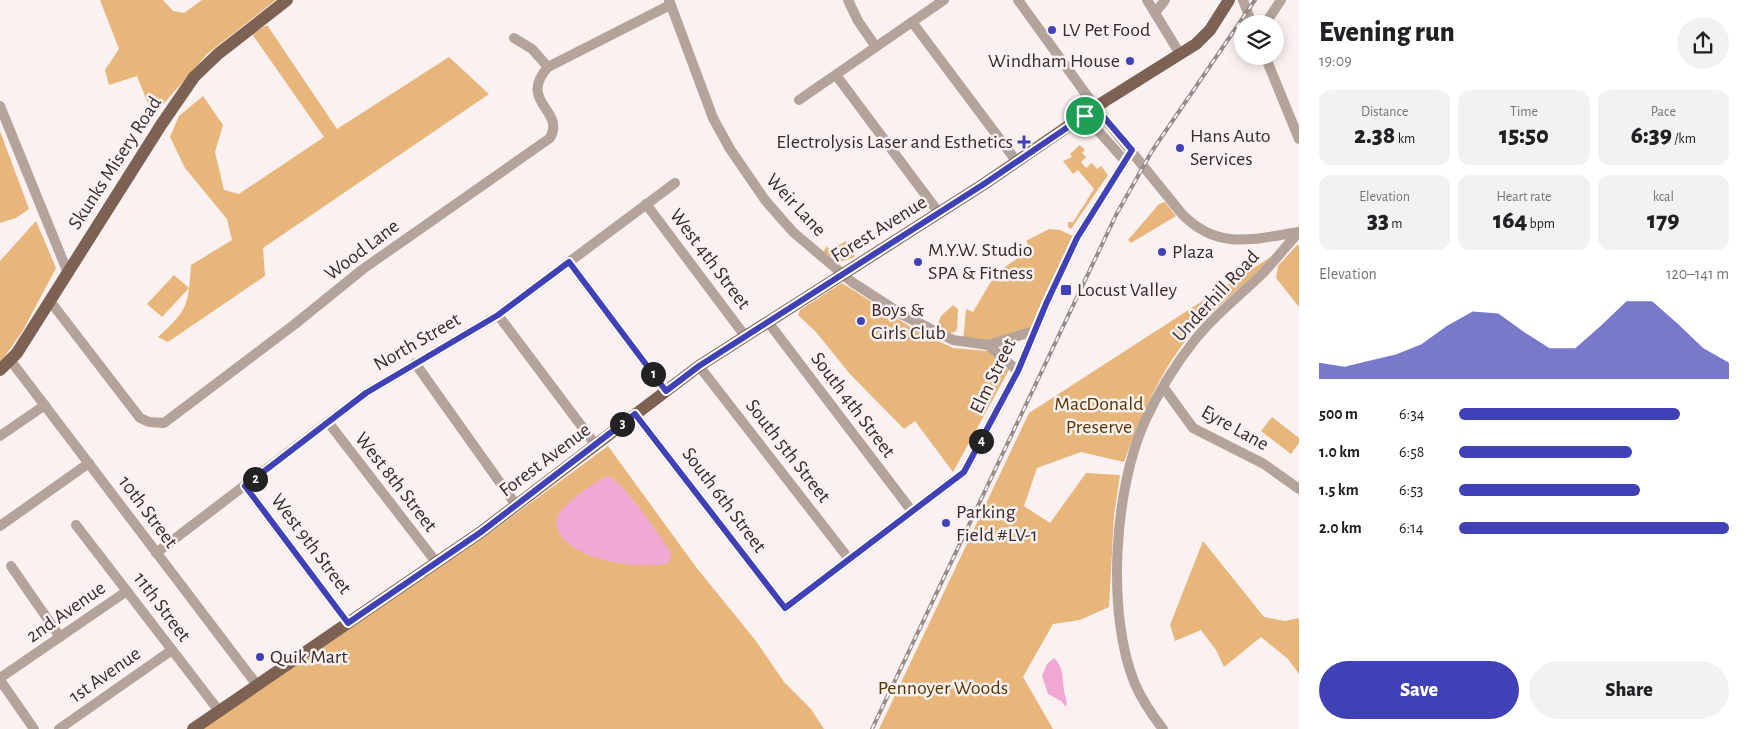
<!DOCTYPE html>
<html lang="en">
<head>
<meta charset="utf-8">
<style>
	:root { --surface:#fff; --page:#f2f2f2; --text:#202124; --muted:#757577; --accent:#4141b7 }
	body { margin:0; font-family:"Alegreya Sans",sans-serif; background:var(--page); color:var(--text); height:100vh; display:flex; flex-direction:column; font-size:19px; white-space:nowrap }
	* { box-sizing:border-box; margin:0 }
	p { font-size:16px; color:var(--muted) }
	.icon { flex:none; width:28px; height:28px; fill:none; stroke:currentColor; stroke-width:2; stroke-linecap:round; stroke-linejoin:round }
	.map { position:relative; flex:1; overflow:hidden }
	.sheet { display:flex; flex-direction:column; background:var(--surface); width:450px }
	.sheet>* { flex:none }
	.tools { position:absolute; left:1234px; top:15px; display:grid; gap:10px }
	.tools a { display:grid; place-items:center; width:50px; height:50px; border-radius:50%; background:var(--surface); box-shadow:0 2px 12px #0003; font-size:25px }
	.pin { position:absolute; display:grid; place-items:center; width:42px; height:42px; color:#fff; margin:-21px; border:2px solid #fff; border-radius:50%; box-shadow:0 1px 5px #0007 }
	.km { position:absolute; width:25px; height:25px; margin:-12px; border-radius:50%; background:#222; color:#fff; font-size:14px; line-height:25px; text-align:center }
	.round { display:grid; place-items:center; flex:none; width:52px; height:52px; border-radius:26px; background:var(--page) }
	.overview { display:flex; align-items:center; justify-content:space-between; height:85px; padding:0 20px }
	h1 { font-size:28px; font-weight:800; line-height:38px }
	.stats { display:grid; grid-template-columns:repeat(3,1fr); gap:8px; height:85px; padding:5px 20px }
	.stats div { display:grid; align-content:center; border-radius:12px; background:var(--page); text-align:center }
	.stats b { font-size:25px; font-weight:800 }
	.stats small { font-size:14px; font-weight:400 }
	.stats p { font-size:14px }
	.chart { height:140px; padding:10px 20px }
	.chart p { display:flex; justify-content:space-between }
	.chart svg { width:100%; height:90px; margin-top:5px; fill:var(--accent); opacity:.7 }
	.button { display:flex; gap:10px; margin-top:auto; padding:10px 20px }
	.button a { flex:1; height:58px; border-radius:30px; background:var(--accent); color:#fff; font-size:20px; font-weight:800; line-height:58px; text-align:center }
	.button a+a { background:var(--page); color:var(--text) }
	ul { padding:0 20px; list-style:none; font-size:16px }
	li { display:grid; grid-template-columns:80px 60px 1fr; align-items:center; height:38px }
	li i { height:12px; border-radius:6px; background:var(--accent) }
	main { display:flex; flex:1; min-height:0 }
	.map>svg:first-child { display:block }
	.green { fill:#e8b57b }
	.water { fill:#f0a8d5 }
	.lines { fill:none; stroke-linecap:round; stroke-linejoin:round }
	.minor { stroke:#b4a39b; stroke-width:10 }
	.major { stroke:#7d6153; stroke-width:12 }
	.rail-casing { stroke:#978a89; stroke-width:4 }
	.rail { stroke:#faf1f0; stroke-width:2; stroke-dasharray:5.5; stroke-linecap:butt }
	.route-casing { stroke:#fff; stroke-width:10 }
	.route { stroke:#4141b7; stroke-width:6 }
	.poi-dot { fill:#4141b7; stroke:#faf1f0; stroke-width:2 }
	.labels { text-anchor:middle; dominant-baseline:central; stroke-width:5; stroke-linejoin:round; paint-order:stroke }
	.poi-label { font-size:20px; fill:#3b2b29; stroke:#faf1f0; text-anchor:start }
	.street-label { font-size:20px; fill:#3b2b29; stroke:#faf1f0 }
	.park-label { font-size:20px; fill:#593601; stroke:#faf1f0 }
</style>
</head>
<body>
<main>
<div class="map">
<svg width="1299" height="729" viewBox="0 0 1299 729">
	<rect width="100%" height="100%" fill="#faf1f0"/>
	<g class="green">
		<path d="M 100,0 L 163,0 L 173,11 L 184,13 L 202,0 L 276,0 L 207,54 L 153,116 L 137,76 L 109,85 L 105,70 L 119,49 Z"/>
		<path d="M 267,25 L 337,129 L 449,57 L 489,94 L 263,248 L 265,276 L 168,342 L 158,337 C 189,309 188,305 191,265 L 232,240 L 227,219 L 185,168 L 170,137 L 179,116 L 203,96 L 223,125 L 215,152 L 224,190 L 239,194 L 324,137 L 252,34 Z"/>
		<path d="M 0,131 L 29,209 L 16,218 L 0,223 Z"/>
		<path d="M 1080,145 L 1085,150 L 1082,153 L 1086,157 L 1081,162 L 1086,168 L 1092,163 L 1097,169 L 1101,166 L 1108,175 L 1071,229 L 1068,227 L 1068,222 L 1073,222 L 1094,189 L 1078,170 L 1073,174 L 1063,161 L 1072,157 L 1070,154 Z"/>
		<path d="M 1165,202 L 1176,216 L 1131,243 L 1128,240 L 1159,204 Z"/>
		<path d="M 36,221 L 56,268 L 22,332 L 0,363 L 0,261 Z"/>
		<path d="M 1049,229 L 1060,230 L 1077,238 L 1034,331 L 988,345 L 963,342 L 966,309 L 973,312 L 996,273 L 1031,249 L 1026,241 Z"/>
		<path d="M 846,241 L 855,257 L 840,262 L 823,252 L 827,246 L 830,251 Z"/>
		<path d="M 1297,245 L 1299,245 L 1299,307 L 1276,278 L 1278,266 Z"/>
		<path d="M 1275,254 C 1248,284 1212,308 1187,339 C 1158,375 1140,420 1124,462 L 1081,452 L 1037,468 L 1024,506 L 1050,523 L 1086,473 L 1120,475 L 1114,515 L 1109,607 L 1080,620 L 1053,624 L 1023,677 L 1053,729 L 879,729 L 1029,413 Z"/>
		<path d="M 174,275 L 189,288 L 162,317 L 147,304 Z"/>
		<path d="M 842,283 L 917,331 L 953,348 L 988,351 L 1009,370 L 953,472 L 915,421 L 904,429 L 850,374 L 816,332 L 798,315 L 800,310 Z"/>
		<path d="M 953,305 L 958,309 L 957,329 L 955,332 L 950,333 L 937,326 L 941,316 Z"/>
		<path d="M 1272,417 L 1299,438 L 1299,443 L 1291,454 L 1261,431 Z"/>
		<path d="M 608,446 L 696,567 L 756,641 L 784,682 L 811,709 L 824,729 L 202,729 L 483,538 Z"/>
		<path d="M 1203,541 L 1264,617 L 1285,621 L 1299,618 L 1299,674 L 1288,659 L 1261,637 L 1224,667 L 1216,650 L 1201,630 L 1175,641 L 1170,625 Z"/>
	</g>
	<g class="water">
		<path d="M 607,476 C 622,479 662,538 671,553 L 669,563 C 640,570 573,561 559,532 C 556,527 555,523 557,517 C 562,504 594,483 607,476 Z"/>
		<path d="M 1054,658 C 1064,667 1062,678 1064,691 C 1065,697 1068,701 1066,707 L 1061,701 L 1048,694 L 1042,676 L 1047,664 Z"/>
	</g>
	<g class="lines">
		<g class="minor">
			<path d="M 669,0 L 713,118 L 730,149 L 765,200 L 793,232 L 852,282 L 903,315 L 953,340 L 988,345 L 1018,371"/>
			<path d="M 848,0 L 858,21 L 876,47"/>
			<path d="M 1018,0 L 1096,108 L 1182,214 C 1218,251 1253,239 1299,232"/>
			<path d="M 1147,0 L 1180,54"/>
			<path d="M 1243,0 L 1252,24"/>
			<path d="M 1155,13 L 1165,0"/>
			<path d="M 912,22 L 1017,162"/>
			<path d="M 1265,24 L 1281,0"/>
			<path d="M 514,38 L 532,49 L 548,67"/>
			<path d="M 1265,56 L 1299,139"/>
			<path d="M 836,75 L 939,213"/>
			<path d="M 799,100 L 944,0"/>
			<path d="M 0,106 L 68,273"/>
			<path d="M 1085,116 L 1125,161"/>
			<path d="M 646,204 L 745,336"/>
			<path d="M 569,262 L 666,391"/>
			<path d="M 50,301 L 140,418 L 149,422 L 164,423 L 295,324 L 363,269 L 550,138 C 566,110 517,102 548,67 L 670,5"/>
			<path d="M 498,315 L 595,444"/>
			<path d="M 768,322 L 911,510"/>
			<path d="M 988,345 L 1034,331"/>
			<path d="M 11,361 L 257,685"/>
			<path d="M 415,363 L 516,505"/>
			<path d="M 699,366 L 849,559"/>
			<path d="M 1164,388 L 1193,428 L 1264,464 L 1299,489"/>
			<path d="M 635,414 L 785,608 L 964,472 L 1018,371 L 1046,304 L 1077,238 L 1132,150"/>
			<path d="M 328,422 L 436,562"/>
			<path d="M 0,436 L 45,405"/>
			<path d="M 245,486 L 348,623"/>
			<path d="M 76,525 L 219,711"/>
			<path d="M 0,526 L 89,463"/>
			<path d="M 156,553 L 366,393 L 498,315 L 675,183"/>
			<path d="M 11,566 L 60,637"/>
			<path d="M 0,678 L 127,591"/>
			<path d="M 0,680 L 34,729"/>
			<path d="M 59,729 L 172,650"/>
			<path d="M 1163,729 C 1152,715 1142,700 1135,684 C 1106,615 1114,489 1145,421 C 1158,393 1175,365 1194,341 C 1214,315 1241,295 1264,272 C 1276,259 1287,245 1299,232"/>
		</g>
		<g class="major">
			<path d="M 0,370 L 17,353 L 161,125 L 194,77 L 218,54 L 287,0"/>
			<path d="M 193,729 L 481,532 L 699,366 L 984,184 L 1105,101 L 1196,44 L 1210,30 L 1229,0"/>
		</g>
		<defs>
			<path id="rail" d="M 872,729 L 1116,215 L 1152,151 L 1255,0"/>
		</defs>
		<use href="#rail" class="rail-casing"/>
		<use href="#rail" class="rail"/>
	</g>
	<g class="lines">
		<defs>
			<path id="route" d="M 1096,108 L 1132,150 L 1077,238 L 1046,304 L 1018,371 L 964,472 L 785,608 L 635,414 L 481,532 L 348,623 L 245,486 L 366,393 L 498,315 L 569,262 L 666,391 L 699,366 L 984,184 Z"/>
		</defs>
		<use href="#route" class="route-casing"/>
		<use href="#route" class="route"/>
	</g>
	<g class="poi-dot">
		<circle cx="1052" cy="30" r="5"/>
		<circle cx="1130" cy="61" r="5"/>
		<path d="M1021.5 134.5h5v5h5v5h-5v5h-5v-5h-5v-5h5z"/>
		<circle cx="1180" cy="148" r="5"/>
		<circle cx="1162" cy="252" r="5"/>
		<circle cx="918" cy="262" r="5"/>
		<rect x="1060" y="284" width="12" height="12" rx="2.5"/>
		<circle cx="861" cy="321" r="5"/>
		<circle cx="946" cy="523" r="5"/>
		<circle cx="260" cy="657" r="5"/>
	</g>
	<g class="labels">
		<g class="poi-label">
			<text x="1062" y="30">LV Pet Food</text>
			<text x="1120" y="61" text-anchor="end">Windham House</text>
			<text x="1190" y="136">Hans Auto<tspan x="1190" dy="23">Services</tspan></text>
			<text x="1013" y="142" text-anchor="end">Electrolysis Laser and Esthetics</text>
			<text x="928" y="250">M.Y.W. Studio<tspan x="928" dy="23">SPA &amp; Fitness</tspan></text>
			<text x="1172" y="252">Plaza</text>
			<text x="1077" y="290">Locust Valley</text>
			<text x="871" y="310">Boys &amp;<tspan x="871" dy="23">Girls Club</tspan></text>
			<text x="956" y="512">Parking<tspan x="956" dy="23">Field #LV-1</tspan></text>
			<text x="270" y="657">Quik Mart</text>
		</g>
		<g class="street-label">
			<text transform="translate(115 163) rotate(-57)">Skunks Misery Road</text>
			<text transform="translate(796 205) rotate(47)">Weir Lane</text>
			<text transform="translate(879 229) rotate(-32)">Forest Avenue</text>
			<text transform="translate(362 250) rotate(-37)">Wood Lane</text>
			<text transform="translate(710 259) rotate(53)">West 4th Street</text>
			<text transform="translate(1216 296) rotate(-47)">Underhill Road</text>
			<text transform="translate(417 342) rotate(-30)">North Street</text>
			<text transform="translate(993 376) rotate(-64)">Elm Street</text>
			<text transform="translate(853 405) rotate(53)">South 4th Street</text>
			<text transform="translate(1235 428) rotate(29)">Eyre Lane</text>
			<text transform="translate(788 451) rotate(52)">South 5th Street</text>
			<text transform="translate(545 460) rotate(-37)">Forest Avenue</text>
			<text transform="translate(396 482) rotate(52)">West 8th Street</text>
			<text transform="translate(724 500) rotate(53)">South 6th Street</text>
			<text transform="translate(148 512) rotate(53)">10th Street</text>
			<text transform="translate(311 544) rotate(53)">West 9th Street</text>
			<text transform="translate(162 607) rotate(53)">11th Street</text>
			<text transform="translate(66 612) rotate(-35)">2nd Avenue</text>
			<text transform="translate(105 675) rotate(-35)">1st Avenue</text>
		</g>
		<g class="park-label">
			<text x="1099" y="404">MacDonald<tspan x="1099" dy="23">Preserve</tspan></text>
			<text x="943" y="688">Pennoyer Woods</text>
		</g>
	</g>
</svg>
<div class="tools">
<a><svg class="icon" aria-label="layers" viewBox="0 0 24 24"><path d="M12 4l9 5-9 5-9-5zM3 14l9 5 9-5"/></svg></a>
</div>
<div class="pin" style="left:1085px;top:116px;background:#1e9e55"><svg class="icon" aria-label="arrive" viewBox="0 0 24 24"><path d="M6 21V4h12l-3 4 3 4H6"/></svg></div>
<b class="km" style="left:653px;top:374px">1</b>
<b class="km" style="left:255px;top:479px">2</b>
<b class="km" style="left:622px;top:424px">3</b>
<b class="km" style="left:981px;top:441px">4</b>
</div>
<section class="sheet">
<div class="overview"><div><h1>Evening run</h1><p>19:09</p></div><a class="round"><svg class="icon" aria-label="share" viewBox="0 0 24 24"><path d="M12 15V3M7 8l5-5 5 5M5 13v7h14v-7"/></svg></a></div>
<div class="stats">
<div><p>Distance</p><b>2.38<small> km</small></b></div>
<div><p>Time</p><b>15:50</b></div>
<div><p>Pace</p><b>6:39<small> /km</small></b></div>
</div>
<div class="stats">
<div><p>Elevation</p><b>33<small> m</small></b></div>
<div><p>Heart rate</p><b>164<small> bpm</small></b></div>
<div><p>kcal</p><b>179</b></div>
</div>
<div class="chart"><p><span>Elevation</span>120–141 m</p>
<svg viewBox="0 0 160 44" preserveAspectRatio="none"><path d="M0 44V36L10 38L20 35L30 32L40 27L50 18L60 11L70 12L80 21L90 29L100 29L110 18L120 6L130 6L140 17L150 29L160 36V44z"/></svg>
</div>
<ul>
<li><b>500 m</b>6:34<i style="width:82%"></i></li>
<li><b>1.0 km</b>6:58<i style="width:64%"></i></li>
<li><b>1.5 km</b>6:53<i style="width:67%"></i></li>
<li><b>2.0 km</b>6:14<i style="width:100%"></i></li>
</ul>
<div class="button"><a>Save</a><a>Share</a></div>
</section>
</main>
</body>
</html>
